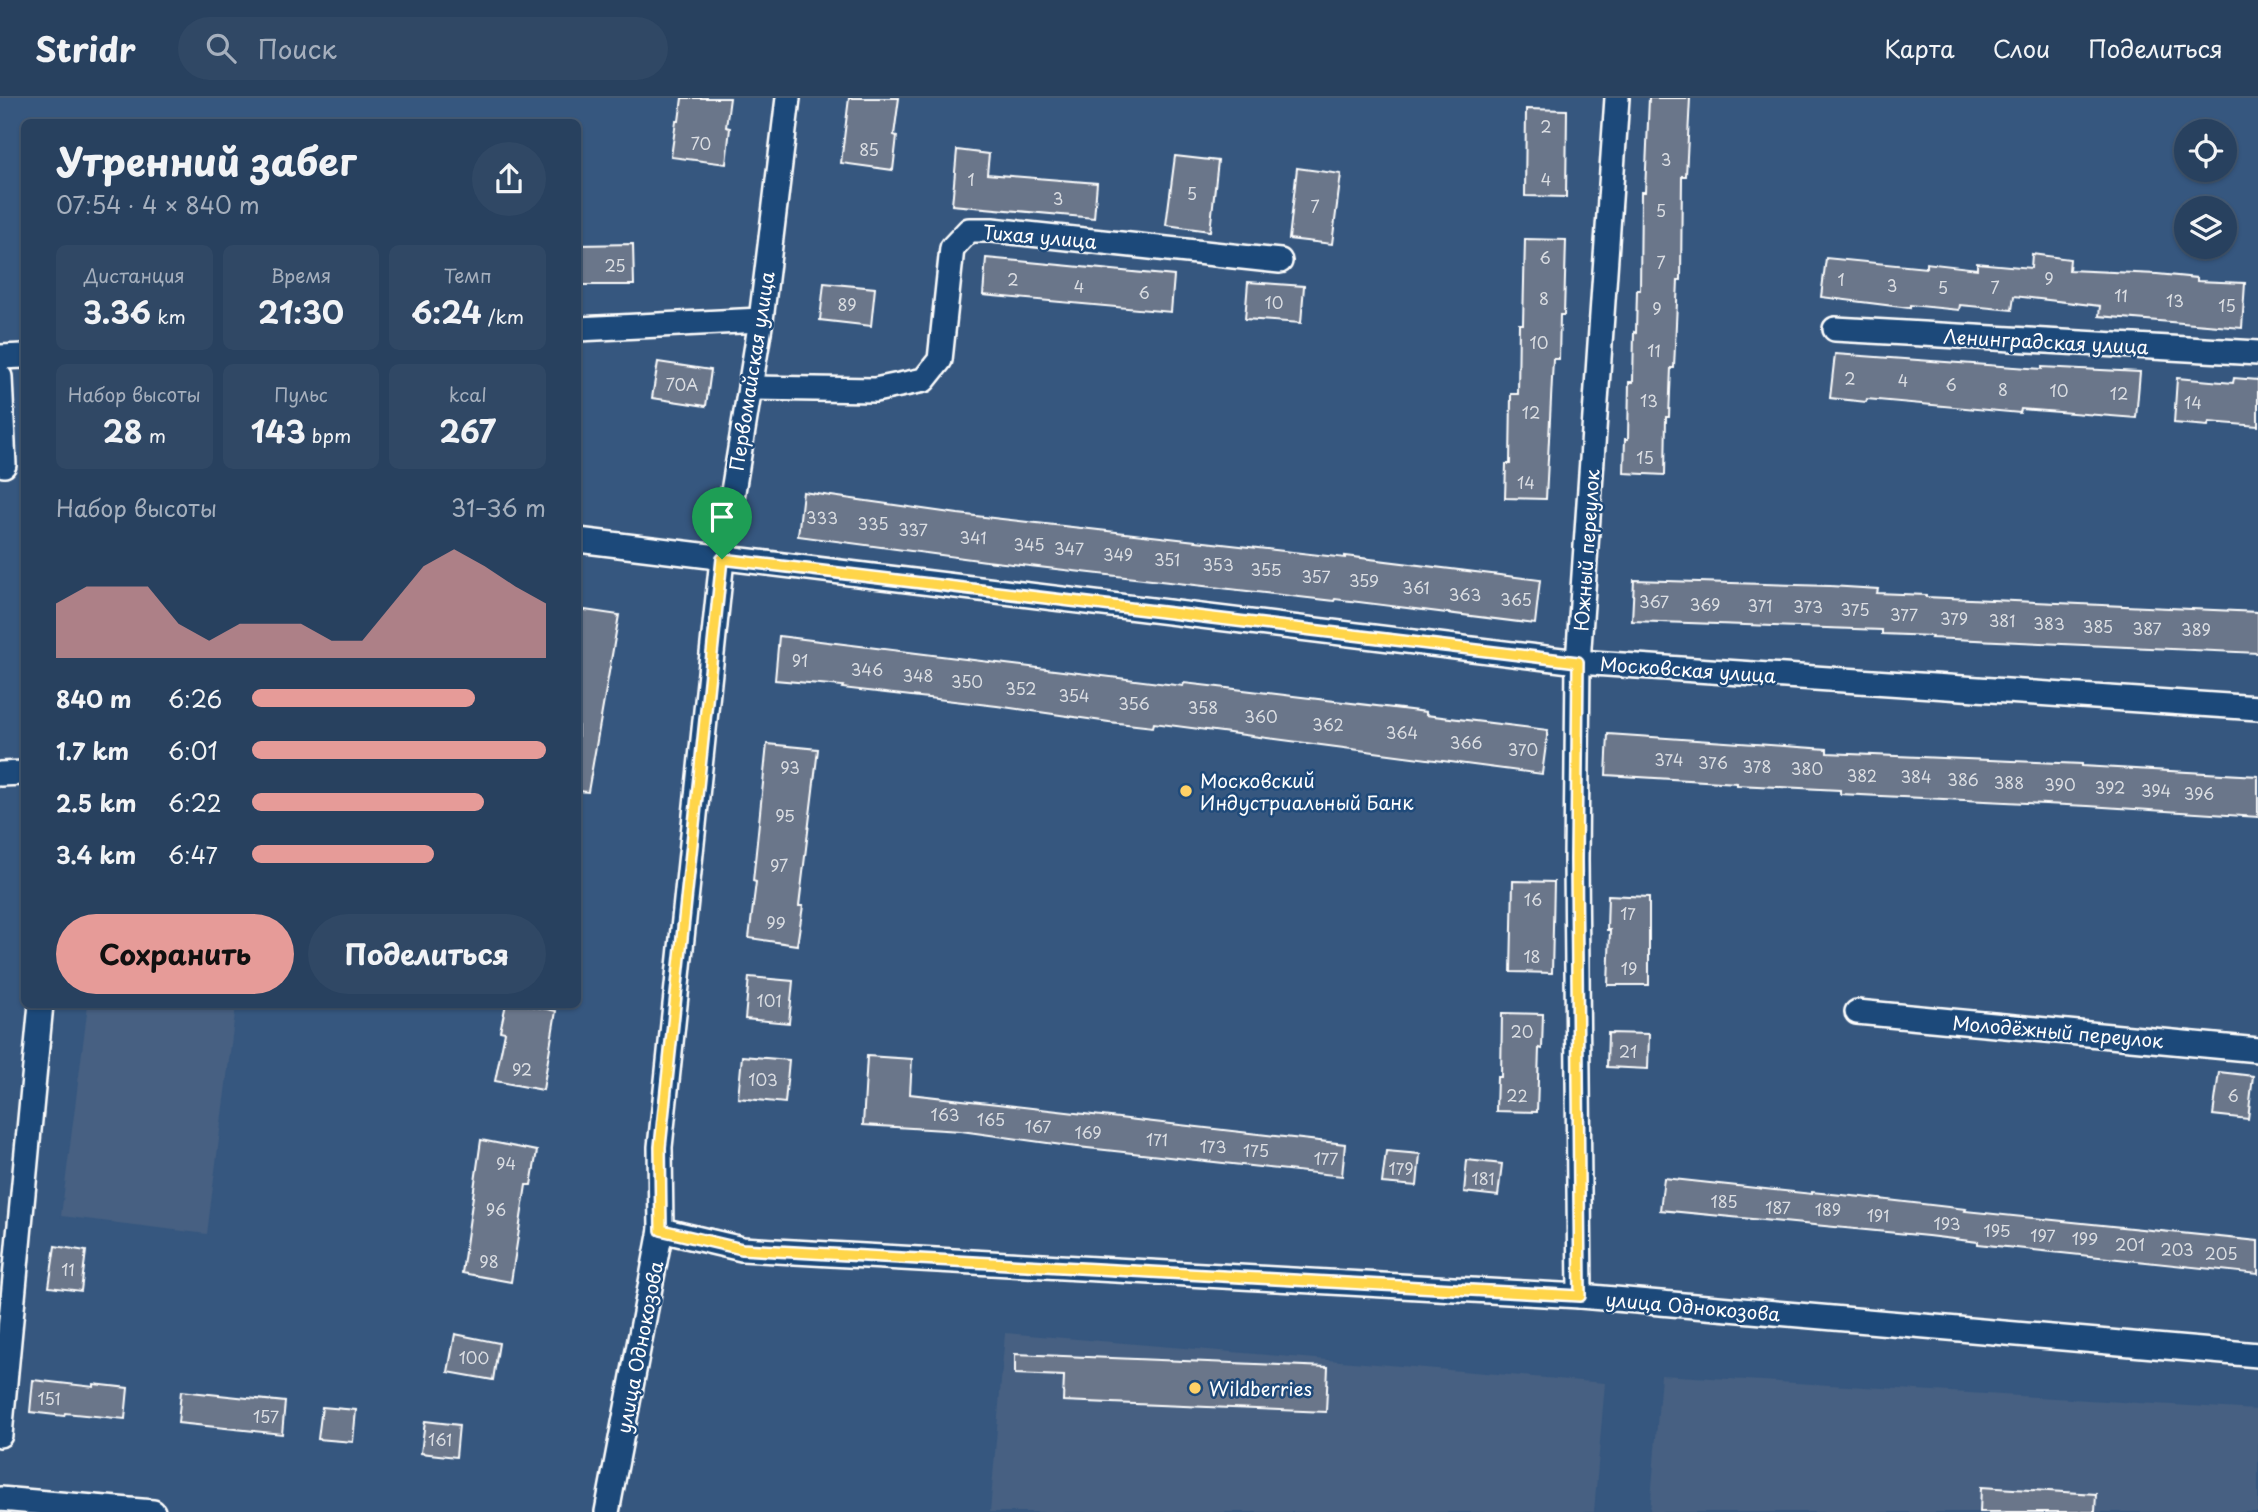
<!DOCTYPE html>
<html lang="ru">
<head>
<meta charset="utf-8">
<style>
	:root { --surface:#28415f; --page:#304865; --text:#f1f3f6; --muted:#a5afbd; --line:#445a74; --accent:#e69b98 }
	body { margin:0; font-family:"Playpen Sans",sans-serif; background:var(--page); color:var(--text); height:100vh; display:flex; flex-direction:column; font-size:26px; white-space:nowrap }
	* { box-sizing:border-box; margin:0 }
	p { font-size:23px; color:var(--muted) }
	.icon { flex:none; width:38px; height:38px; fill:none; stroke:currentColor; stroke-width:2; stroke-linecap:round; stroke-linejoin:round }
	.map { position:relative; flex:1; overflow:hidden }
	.side { position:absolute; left:21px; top:21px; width:560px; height:889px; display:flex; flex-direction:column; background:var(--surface); border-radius:10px; box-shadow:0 2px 5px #0004,0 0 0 2px var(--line) }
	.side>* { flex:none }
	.tools { position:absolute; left:2174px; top:21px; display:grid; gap:14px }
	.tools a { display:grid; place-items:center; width:63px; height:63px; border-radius:50%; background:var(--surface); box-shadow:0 2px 5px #0004,0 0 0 2px var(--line); font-size:35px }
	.pin { position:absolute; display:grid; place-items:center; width:60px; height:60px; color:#fff; margin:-72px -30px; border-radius:50% 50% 50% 0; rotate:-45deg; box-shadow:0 0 7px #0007 }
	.pin .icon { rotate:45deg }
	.round { display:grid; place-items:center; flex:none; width:74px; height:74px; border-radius:37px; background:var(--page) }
	.headline { display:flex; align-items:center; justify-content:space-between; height:119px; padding:0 35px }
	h1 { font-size:38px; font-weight:700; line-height:52px }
	.figures { display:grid; grid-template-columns:repeat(3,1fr); gap:10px; height:119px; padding:7px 35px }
	.figures div { display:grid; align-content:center; border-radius:10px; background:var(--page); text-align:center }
	.figures b { font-size:30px; font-weight:700 }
	.figures small { font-size:19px; font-weight:400 }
	.figures p { font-size:19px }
	.chart { height:196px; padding:14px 35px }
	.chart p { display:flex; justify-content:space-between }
	.chart svg { width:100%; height:126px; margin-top:7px; fill:var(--accent); opacity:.7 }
	.button { display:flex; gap:14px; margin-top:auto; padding:14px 35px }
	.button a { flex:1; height:80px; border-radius:42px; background:var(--accent); color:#111; font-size:28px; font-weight:700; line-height:80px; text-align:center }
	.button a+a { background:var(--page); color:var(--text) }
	ul { padding:0 35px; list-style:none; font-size:23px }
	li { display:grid; grid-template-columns:112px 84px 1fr; align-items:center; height:52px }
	li i { height:18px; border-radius:9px; background:var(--accent) }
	header { display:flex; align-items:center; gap:42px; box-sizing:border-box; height:98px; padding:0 35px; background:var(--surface); border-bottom:2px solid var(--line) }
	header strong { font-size:33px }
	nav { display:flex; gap:38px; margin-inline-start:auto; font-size:24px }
	.search { width:490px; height:63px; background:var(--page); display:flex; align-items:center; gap:18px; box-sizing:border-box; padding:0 24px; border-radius:38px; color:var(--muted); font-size:26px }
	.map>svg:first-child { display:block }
	.built { fill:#466082 }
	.building { fill:#6b768a; stroke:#fff; stroke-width:2 }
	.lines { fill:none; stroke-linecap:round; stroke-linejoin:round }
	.minor-casing { stroke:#fff; stroke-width:28 }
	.minor { stroke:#1f4a7a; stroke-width:23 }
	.route-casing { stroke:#fff; stroke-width:14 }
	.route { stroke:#ffd54a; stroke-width:9 }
	.poi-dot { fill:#ffd166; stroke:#1f4a7a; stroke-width:2.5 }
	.labels { text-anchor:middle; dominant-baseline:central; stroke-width:5; stroke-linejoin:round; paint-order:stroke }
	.number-label { font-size:16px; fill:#dadde2 }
	.street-label { font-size:19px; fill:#fff; stroke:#1f4a7a }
	.poi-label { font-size:19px; fill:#fff; stroke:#1f4a7a; text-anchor:start }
</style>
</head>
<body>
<header>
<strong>Stridr</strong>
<div class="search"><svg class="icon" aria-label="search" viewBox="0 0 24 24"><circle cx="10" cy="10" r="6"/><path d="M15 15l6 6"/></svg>Поиск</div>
<nav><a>Карта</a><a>Слои</a><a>Поделиться</a></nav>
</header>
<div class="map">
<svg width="2258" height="1414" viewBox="0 0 2258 1414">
	<rect width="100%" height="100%" fill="#36577f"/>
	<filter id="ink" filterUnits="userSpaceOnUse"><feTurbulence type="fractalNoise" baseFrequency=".0143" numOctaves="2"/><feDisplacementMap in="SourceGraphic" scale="14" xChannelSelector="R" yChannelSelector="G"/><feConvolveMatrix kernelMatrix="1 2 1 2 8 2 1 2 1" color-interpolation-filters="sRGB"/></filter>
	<g filter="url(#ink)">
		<g class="built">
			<path d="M 88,907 L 236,907 L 207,1136 L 61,1118 Z"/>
			<path d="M 1005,1235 L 1605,1285 L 1594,1414 L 990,1414 Z"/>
			<path d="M 1661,1277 L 2258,1312 L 2258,1414 L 1650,1414 Z"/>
		</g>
		<g class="building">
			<path d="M 682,0 L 730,0 L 726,29 L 730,30 L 726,66 L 671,59 L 676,23 L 679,23 Z"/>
			<path d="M 849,0 L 899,0 L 894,37 L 897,38 L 893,72 L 841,65 Z"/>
			<path d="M 1649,0 L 1690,0 L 1686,78 L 1682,78 L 1681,182 L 1678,182 L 1674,270 L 1671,270 L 1669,319 L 1666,319 L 1665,377 L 1624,375 L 1625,341 L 1628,341 L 1629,284 L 1633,284 L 1634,234 L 1636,235 L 1637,192 L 1640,192 L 1641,94 L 1645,94 Z"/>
			<path d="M 1526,11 L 1567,12 L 1566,99 L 1525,98 Z"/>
			<path d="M 957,52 L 989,56 L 987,76 L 1097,85 L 1094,120 L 952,107 Z"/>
			<path d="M 1175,58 L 1218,63 L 1210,133 L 1166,127 Z"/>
			<path d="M 1297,70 L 1341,76 L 1332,146 L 1289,141 Z"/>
			<path d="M 1525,141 L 1566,142 L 1564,217 L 1560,217 L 1559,261 L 1553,261 L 1546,401 L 1505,400 L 1506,366 L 1510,366 L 1511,296 L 1518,296 L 1519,226 L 1523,226 Z"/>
			<path d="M 633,146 L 634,187 L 578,187 L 578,147 Z"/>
			<path d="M 2032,156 L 2070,161 L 2069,172 L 2157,176 L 2197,180 L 2197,183 L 2245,185 L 2242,230 L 2099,218 L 2100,208 L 2014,198 L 2012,212 L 1960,207 L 1959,212 L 1910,207 L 1910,210 L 1821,199 L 1826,160 L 1926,170 L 1926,165 L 1977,171 L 1977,165 L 2031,170 Z"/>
			<path d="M 986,160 L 1174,178 L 1171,214 L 983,197 Z"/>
			<path d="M 1248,184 L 1304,188 L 1301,225 L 1245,221 Z"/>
			<path d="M 824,185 L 875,190 L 871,228 L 820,222 Z"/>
			<path d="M 1835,256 L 2042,271 L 2042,269 L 2140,274 L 2136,320 L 2021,311 L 2020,315 L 1867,301 L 1866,304 L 1830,300 Z"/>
			<path d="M 658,264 L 711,272 L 706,308 L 652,300 Z"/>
			<path d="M 2177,280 L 2233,285 L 2234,280 L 2258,282 L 2258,328 L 2209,324 L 2208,328 L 2174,325 Z"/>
			<path d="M 803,394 L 958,416 L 1345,460 L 1345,458 L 1540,482 L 1535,526 L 1335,501 L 1334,503 L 986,463 L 798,438 Z"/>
			<path d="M 1634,482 L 1830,488 L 1878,491 L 1877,495 L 1926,497 L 1926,499 L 2258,514 L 2258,555 L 1931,540 L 1932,538 L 1882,536 L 1882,532 L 1632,523 Z"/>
			<path d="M 578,511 L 619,517 L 588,694 L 578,693 Z"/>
			<path d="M 779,538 L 1183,588 L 1184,585 L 1227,590 L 1426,614 L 1426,617 L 1548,632 L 1542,676 L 1237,636 L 1154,625 L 1153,629 L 1109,624 L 997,608 L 842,590 L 843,588 L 775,582 Z"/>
			<path d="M 1608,636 L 1827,651 L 1827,655 L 2082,666 L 2082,668 L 2258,678 L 2258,719 L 2088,708 L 1840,696 L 1840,692 L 1737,687 L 1737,685 L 1606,677 Z"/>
			<path d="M 767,646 L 818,651 L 799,808 L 803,808 L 797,847 L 749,840 L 756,784 L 753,783 Z"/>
			<path d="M 1513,783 L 1554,784 L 1552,875 L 1511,874 Z"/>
			<path d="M 1608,797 L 1649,799 L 1649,887 L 1608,887 L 1610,832 L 1607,832 Z"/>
			<path d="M 749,879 L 793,883 L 789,925 L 745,921 Z"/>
			<path d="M 506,906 L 523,906 L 556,913 L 543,992 L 495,983 L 505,934 L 500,933 Z"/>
			<path d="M 1502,915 L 1543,916 L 1542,951 L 1539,950 L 1537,1014 L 1496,1013 L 1497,979 L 1501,979 Z"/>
			<path d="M 1608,935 L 1649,936 L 1648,971 L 1607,969 Z"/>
			<path d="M 742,958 L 789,962 L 785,1005 L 738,1000 Z"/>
			<path d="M 867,958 L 912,961 L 910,996 L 1345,1046 L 1342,1078 L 1069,1048 L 961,1033 L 863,1027 Z"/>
			<path d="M 2219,974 L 2253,978 L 2248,1021 L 2213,1017 Z"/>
			<path d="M 481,1042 L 537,1053 L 531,1087 L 526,1087 L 511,1184 L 462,1175 Z"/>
			<path d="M 1386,1053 L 1420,1056 L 1417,1088 L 1382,1085 Z"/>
			<path d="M 1467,1062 L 1502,1066 L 1498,1098 L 1464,1094 Z"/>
			<path d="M 1664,1080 L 1812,1096 L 1812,1094 L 1862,1099 L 1966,1111 L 1965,1113 L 2258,1143 L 2258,1176 L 1978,1146 L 1978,1144 L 1928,1138 L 1660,1112 Z"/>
			<path d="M 55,1148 L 86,1153 L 81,1193 L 49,1189 Z"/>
			<path d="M 455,1236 L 499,1245 L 493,1282 L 448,1274 Z"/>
			<path d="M 1015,1256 L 1328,1269 L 1326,1314 L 1063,1303 L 1064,1278 L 1015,1276 Z"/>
			<path d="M 33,1282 L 94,1289 L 94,1286 L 128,1290 L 125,1321 L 65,1315 L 64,1318 L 30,1314 Z"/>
			<path d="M 181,1293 L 285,1304 L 282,1336 L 178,1325 Z"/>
			<path d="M 322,1309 L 356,1312 L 353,1344 L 318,1341 Z"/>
			<path d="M 425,1323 L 459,1327 L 456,1359 L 421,1355 Z"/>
			<path d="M 1981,1389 L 2096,1396 L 2095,1414 L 1980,1414 Z"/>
		</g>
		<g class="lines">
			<defs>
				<g id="minor">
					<path d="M 578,231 L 761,222"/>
					<path d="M 1835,231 L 2258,255"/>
					<path d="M 0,259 L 24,258"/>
					<path d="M 0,279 L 4,367"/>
					<path d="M 750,290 L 875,292 L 924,282 L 940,262 L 952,150 L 969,132 L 992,132 L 1280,163"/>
					<path d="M 578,442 L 1578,564 L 2258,610"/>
					<path d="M 0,676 L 24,675"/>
					<path d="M 1857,914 L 2258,952"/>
					<path d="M 661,1132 L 660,1049 L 722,461 L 761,222 L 788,0"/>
					<path d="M 1580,1198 L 1576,762 L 1578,564 L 1617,0"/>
					<path d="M 0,1337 L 41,906"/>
					<path d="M 0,1401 L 153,1414"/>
					<path d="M 607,1414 L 661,1132 L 742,1151 L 1580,1198 L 2258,1257"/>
				</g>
			</defs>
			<use href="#minor" class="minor-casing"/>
			<use href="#minor" class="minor"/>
		</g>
	</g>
	<g class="lines" filter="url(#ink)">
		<defs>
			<path id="route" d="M 722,461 L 1578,564 L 1576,762 L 1580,1198 L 742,1151 L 661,1132 L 660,1049 Z"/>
		</defs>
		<use href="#route" class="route-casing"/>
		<use href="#route" class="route"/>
	</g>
	<g class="poi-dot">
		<circle cx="1186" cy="693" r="7"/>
		<circle cx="1195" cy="1290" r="7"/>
	</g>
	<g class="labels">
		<g class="number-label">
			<text x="1546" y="28">2</text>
			<text x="701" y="45">70</text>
			<text x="869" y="51">85</text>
			<text x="1666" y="61">3</text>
			<text x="971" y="81">1</text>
			<text x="1546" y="81">4</text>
			<text x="1192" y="95">5</text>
			<text x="1058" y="100">3</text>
			<text x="1315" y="108">7</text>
			<text x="1661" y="112">5</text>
			<text x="1545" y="159">6</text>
			<text x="1661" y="164">7</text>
			<text x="615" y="167">25</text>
			<text x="2049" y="180">9</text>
			<text x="1013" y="181">2</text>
			<text x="1841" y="181">1</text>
			<text x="1892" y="187">3</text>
			<text x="1079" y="188">4</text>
			<text x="1943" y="189">5</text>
			<text x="1995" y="189">7</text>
			<text x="1144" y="194">6</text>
			<text x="2121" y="197">11</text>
			<text x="1544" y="200">8</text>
			<text x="2175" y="202">13</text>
			<text x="1274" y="204">10</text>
			<text x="847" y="206">89</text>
			<text x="2227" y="207">15</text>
			<text x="1657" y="210">9</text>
			<text x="1539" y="244">10</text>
			<text x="1654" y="252">11</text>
			<text x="1850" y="280">2</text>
			<text x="1903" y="282">4</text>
			<text x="682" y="286">70А</text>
			<text x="1951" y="286">6</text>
			<text x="2003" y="291">8</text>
			<text x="2059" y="292">10</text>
			<text x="2119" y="295">12</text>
			<text x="1649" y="302">13</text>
			<text x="2193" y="304">14</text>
			<text x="1531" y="314">12</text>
			<text x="1645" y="359">15</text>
			<text x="1526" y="384">14</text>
			<text x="822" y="419">333</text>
			<text x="873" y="425">335</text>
			<text x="913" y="431">337</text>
			<text x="973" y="439">341</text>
			<text x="1029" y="446">345</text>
			<text x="1069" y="450">347</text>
			<text x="1118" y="456">349</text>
			<text x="1167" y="461">351</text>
			<text x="1218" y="466">353</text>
			<text x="1266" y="471">355</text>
			<text x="1316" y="478">357</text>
			<text x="1364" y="482">359</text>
			<text x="1416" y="489">361</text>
			<text x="1465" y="496">363</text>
			<text x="1516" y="501">365</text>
			<text x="1654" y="503">367</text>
			<text x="1705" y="506">369</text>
			<text x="1760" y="507">371</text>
			<text x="1808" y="508">373</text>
			<text x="1855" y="511">375</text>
			<text x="1904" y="516">377</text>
			<text x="1954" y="520">379</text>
			<text x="2002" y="522">381</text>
			<text x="2049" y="525">383</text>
			<text x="2098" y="528">385</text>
			<text x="2147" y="530">387</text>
			<text x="2196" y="531">389</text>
			<text x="800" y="562">91</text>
			<text x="867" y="571">346</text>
			<text x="918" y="577">348</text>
			<text x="967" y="583">350</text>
			<text x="1021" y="590">352</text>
			<text x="1074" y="597">354</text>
			<text x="1134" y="605">356</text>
			<text x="1203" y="609">358</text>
			<text x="1261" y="618">360</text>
			<text x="1328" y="626">362</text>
			<text x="1402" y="634">364</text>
			<text x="1466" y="644">366</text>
			<text x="1523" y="651">370</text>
			<text x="1669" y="661">374</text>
			<text x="1713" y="664">376</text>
			<text x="1757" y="668">378</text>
			<text x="790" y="669">93</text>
			<text x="1807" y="670">380</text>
			<text x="1862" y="677">382</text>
			<text x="1916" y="678">384</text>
			<text x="1963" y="681">386</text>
			<text x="2009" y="684">388</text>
			<text x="2060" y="686">390</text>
			<text x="2110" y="689">392</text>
			<text x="2156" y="692">394</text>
			<text x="2199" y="695">396</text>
			<text x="785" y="717">95</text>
			<text x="779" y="767">97</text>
			<text x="1533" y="801">16</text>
			<text x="1628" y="815">17</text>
			<text x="776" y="824">99</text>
			<text x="1532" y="858">18</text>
			<text x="1629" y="870">19</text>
			<text x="769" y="902">101</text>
			<text x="1522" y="933">20</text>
			<text x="1628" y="953">21</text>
			<text x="522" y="971">92</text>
			<text x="763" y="981">103</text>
			<text x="1517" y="997">22</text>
			<text x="2233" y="997">6</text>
			<text x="945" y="1016">163</text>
			<text x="991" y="1021">165</text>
			<text x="1038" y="1028">167</text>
			<text x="1088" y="1034">169</text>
			<text x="1157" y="1041">171</text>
			<text x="1213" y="1048">173</text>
			<text x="1256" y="1052">175</text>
			<text x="1326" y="1060">177</text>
			<text x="506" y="1065">94</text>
			<text x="1401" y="1070">179</text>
			<text x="1483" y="1080">181</text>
			<text x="1724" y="1103">185</text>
			<text x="1778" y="1109">187</text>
			<text x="496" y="1111">96</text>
			<text x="1828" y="1111">189</text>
			<text x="1878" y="1117">191</text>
			<text x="1947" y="1125">193</text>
			<text x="1997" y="1132">195</text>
			<text x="2043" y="1137">197</text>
			<text x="2085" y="1140">199</text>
			<text x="2130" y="1146">201</text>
			<text x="2177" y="1151">203</text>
			<text x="2221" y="1155">205</text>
			<text x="489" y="1163">98</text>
			<text x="68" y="1171">11</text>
			<text x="474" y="1259">100</text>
			<text x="49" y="1300">151</text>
			<text x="266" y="1318">157</text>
			<text x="440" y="1341">161</text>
		</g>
		<g class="street-label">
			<text transform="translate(1040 138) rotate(5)">Тихая улица</text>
			<text transform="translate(2046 243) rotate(3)">Ленинградская улица</text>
			<text transform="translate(751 273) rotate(-81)">Первомайская улица</text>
			<text transform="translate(1586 452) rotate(-86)">Южный переулок</text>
			<text transform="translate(1688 571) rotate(4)">Московская улица</text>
			<text transform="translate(2058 933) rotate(5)">Молодёжный переулок</text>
			<text transform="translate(1693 1208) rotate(5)">улица Однокозова</text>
			<text transform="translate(639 1249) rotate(-79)">улица Однокозова</text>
		</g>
		<g class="poi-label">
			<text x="1200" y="682">Московский<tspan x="1200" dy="22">Индустриальный Банк</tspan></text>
			<text x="1209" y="1290">Wildberries</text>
		</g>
	</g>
</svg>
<div class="tools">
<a><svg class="icon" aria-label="locate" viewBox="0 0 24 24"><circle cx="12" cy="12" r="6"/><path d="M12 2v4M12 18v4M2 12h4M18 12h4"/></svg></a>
<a><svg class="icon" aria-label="layers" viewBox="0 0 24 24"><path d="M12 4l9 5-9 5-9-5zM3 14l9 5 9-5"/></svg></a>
</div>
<div class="pin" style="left:722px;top:461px;background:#1e9e55"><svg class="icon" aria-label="arrive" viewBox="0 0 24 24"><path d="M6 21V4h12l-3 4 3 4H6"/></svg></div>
<section class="side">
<div class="headline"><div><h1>Утренний забег</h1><p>07:54 · 4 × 840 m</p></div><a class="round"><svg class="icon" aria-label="share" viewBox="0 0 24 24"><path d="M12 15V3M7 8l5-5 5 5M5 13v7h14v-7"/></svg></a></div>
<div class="figures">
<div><p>Дистанция</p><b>3.36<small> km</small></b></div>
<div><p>Время</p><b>21:30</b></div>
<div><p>Темп</p><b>6:24<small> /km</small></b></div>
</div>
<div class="figures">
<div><p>Набор высоты</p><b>28<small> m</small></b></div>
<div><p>Пульс</p><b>143<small> bpm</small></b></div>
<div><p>kcal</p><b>267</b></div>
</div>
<div class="chart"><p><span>Набор высоты</span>31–36 m</p>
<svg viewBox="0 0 160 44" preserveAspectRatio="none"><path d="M0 44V25L10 19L20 19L30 19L40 32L50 38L60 32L70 32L80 32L90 38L100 38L110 25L120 12L130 6L140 12L150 19L160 25V44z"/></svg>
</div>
<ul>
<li><b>840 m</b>6:26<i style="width:76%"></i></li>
<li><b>1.7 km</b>6:01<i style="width:100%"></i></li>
<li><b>2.5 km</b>6:22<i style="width:79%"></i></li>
<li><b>3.4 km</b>6:47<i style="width:62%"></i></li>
</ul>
<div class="button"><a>Сохранить</a><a>Поделиться</a></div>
</section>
</div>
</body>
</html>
